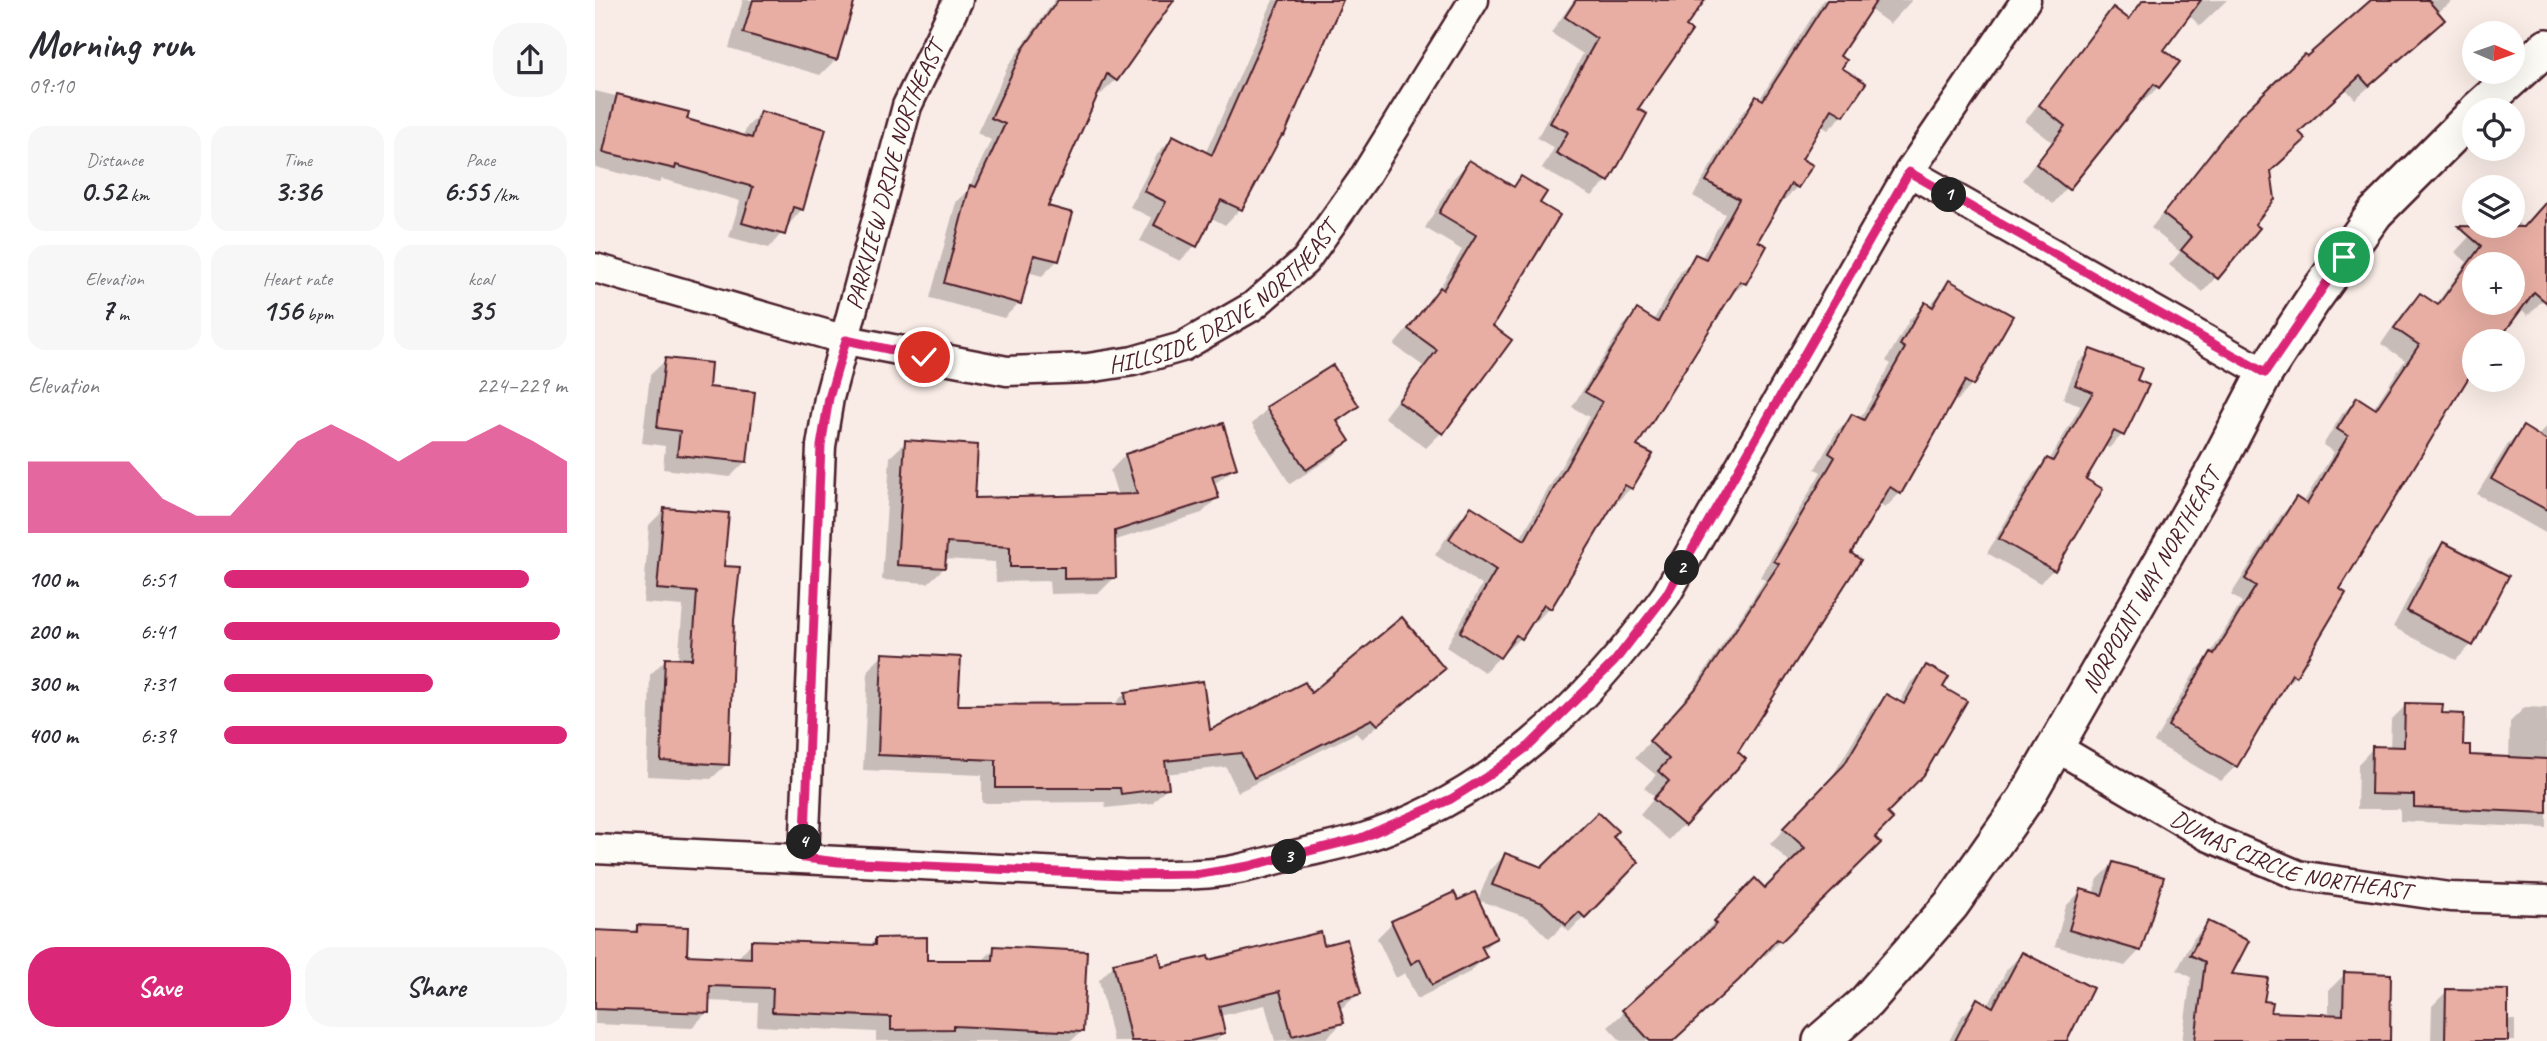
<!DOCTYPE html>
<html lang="en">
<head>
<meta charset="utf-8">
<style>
	:root { --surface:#fff; --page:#f7f7f7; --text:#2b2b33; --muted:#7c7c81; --accent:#db2777 }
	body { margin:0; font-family:Caveat,sans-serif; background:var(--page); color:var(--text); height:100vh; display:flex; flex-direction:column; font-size:26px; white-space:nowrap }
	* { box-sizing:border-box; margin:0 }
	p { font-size:23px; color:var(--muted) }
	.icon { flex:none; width:38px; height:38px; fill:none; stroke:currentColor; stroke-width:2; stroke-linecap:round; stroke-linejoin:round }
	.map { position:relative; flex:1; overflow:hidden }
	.sheet { display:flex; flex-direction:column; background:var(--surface); width:595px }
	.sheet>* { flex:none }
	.needle { width:46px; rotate:92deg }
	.buttons { position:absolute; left:1867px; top:21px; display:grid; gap:14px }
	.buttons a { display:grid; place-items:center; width:63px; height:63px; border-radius:50%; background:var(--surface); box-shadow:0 7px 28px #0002; font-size:35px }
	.pin { position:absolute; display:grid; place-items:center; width:60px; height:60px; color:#fff; margin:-30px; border:4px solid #fff; border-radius:50%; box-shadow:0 2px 7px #0007 }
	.km { position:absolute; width:35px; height:35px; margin:-18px; border-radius:50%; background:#222; color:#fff; font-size:19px; line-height:35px; text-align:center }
	.round { display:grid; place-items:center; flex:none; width:74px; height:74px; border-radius:28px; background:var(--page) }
	.head { display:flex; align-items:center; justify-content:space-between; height:119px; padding:0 28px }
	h1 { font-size:38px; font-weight:700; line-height:52px }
	.stats { display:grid; grid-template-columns:repeat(3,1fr); gap:10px; height:119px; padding:7px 28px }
	.stats div { display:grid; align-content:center; border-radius:18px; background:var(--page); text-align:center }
	.stats b { font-size:30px; font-weight:700 }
	.stats small { font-size:19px; font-weight:400 }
	.stats p { font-size:19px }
	.chart { height:196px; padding:14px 28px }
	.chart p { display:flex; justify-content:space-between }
	.chart svg { width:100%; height:126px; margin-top:7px; fill:var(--accent); opacity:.7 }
	.cta { display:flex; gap:14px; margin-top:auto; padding:14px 28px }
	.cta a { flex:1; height:80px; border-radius:28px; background:var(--accent); color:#fff; font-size:28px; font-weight:700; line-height:80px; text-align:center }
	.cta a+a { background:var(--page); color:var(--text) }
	ul { padding:0 28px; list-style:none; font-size:23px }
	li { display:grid; grid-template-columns:112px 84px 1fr; align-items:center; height:52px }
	li i { height:18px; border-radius:9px; background:var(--accent) }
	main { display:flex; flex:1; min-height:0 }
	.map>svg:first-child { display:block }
	.shadow { fill:#0003; fill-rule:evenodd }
	.building { fill:#e8aea3; stroke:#4a1f2b; stroke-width:2; fill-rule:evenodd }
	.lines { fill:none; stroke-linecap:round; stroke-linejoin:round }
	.minor-casing { stroke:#4a1f2b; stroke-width:33 }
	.tertiary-casing { stroke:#4a1f2b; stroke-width:40 }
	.minor { stroke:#fdfcf7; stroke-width:28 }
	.tertiary { stroke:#fdfcf7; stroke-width:35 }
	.route-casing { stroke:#fff; stroke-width:14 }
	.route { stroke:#db2777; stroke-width:9 }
	.labels { text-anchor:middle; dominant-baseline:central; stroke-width:6; stroke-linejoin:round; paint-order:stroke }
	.street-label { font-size:24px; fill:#4a1f2b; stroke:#fdfcf7 }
</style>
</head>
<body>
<main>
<section class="sheet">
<div class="head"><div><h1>Morning run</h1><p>09:10</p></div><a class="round"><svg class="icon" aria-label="share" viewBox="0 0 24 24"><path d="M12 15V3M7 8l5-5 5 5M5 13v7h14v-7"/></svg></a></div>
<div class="stats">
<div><p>Distance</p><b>0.52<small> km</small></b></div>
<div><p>Time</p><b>3:36</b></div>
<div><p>Pace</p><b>6:55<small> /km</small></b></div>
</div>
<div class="stats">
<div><p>Elevation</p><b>7<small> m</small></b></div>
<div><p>Heart rate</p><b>156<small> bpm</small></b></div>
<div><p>kcal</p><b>35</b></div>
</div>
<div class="chart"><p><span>Elevation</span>224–229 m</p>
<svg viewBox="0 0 160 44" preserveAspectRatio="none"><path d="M0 44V19L10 19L20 19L30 19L40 32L50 38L60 38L70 25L80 12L90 6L100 12L110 19L120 12L130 12L140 6L150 12L160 19V44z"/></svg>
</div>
<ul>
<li><b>100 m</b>6:51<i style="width:89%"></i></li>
<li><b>200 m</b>6:41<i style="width:98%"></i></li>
<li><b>300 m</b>7:31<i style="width:61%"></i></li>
<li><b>400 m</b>6:39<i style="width:100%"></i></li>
</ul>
<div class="cta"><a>Save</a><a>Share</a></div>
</section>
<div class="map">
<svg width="1952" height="1041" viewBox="0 0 1952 1041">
	<rect width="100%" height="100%" fill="#f9ece6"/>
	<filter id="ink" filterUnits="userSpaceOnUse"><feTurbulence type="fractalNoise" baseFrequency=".0143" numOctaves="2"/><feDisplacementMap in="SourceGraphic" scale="14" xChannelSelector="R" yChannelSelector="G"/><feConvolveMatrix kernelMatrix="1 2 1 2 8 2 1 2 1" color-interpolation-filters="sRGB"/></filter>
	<g filter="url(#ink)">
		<g class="shadow">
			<path d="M 148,0 L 258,0 L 241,59 L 225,75 L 134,48 Z"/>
			<path d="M 460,0 L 577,0 L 521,80 L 505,95 L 502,92 L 451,207 L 463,260 L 447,276 L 432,272 L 424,303 L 409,318 L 335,298 L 361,202 L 373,190 L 396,140 L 382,133 L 413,66 Z"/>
			<path d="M 678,0 L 749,0 L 739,18 L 688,135 L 645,209 L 630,225 L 615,217 L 600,246 L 585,261 L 545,241 L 557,218 L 535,207 L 563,153 L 578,137 L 610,154 Z"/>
			<path d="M 979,0 L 1108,0 L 1040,109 L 1012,181 L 997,196 L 947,169 L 959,148 L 942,138 L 988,54 L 956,33 Z"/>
			<path d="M 1228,0 L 1317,0 L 1295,24 L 1274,9 L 1243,56 L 1245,69 L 1269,84 L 1248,115 L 1233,130 L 1225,125 L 1205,159 L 1202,187 L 1187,202 L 1185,201 L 1160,241 L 1150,283 L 1133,297 L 1040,446 L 1036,488 L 1021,503 L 1018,501 L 954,608 L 940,623 L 937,620 L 925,638 L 889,672 L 851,647 L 887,585 L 840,555 L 861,523 L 876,508 L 925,539 L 994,417 L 977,407 L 1028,326 L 1043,311 L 1058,321 L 1086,271 L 1101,256 L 1106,259 L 1130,214 L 1098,196 L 1147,113 L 1162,98 L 1164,100 Z"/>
			<path d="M 1632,0 L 1605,26 L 1593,14 L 1566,50 L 1563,87 L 1548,102 L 1545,100 L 1458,204 L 1427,180 L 1457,142 L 1430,121 L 1518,9 L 1532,19 L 1549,1 Z"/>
			<path d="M 1779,0 L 1859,0 L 1842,13 L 1848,20 L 1835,34 L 1760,99 L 1750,88 L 1702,133 L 1674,171 L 1657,225 L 1662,229 L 1608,292 L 1574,265 L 1585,252 L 1556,228 L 1632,132 L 1709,56 L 1712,59 Z"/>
			<path d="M 0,91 L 91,113 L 90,120 L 148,137 L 152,127 L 166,113 L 207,209 L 174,248 L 134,237 L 145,201 L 67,179 L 64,183 L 0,167 Z"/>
			<path d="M 874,162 L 917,188 L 926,179 L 943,204 L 896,327 L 915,341 L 846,433 L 831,448 L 789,417 L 828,366 L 799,345 L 841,294 L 867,250 L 830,228 L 859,178 Z"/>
			<path d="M 1952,215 L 1952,296 L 1933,315 L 1925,308 L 1900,341 L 1880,341 L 1880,370 L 1865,387 L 1742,589 L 1700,676 L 1687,689 L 1641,766 L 1626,781 L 1559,742 L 1601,670 L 1612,659 L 1647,602 L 1636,595 L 1686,515 L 1701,500 L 1708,503 L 1739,452 L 1728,445 L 1747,414 L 1762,399 L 1778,409 L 1810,360 L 1786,344 L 1810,310 L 1825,295 L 1840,306 L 1872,262 L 1860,252 L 1884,226 L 1918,226 L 1918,219 L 1929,228 ZM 1880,264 L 1918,264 L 1918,303 L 1880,303 Z"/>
			<path d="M 1355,282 L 1377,385 L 1362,401 L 1358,398 L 1305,493 L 1290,508 L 1283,504 L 1140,752 L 1148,759 L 1074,840 L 1045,815 L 1060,797 L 1049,788 L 1061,775 L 1040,758 L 1089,703 L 1170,580 L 1165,577 L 1226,472 L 1220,469 L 1242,431 L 1257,416 L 1264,420 L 1296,364 L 1291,361 L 1315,319 L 1330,304 L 1334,306 Z"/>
			<path d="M 1495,351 L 1539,381 L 1551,386 L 1527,435 L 1514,448 L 1508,445 L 1488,480 L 1459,569 L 1445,583 L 1392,553 L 1439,473 L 1454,461 L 1486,405 L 1468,399 L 1482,364 Z"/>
			<path d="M 71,360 L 112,388 L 150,462 L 135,477 L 68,469 L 70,446 L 47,443 L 55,375 Z"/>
			<path d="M 737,367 L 762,406 L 742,424 L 753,441 L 738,456 L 695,484 L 657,424 L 672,409 Z"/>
			<path d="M 1952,426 L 1952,534 L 1882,494 L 1913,444 L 1928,428 L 1942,437 Z"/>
			<path d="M 311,442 L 378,500 L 523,496 L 515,471 L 530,455 L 640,468 L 618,485 L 622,498 L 607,513 L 518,541 L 520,577 L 504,593 L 455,594 L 454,581 L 401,582 L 400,562 L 349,559 L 349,568 L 333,583 L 287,580 L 295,457 Z"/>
			<path d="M 69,510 L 127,568 L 138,620 L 132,764 L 116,779 L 52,776 L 55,675 L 71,659 L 83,660 L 88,606 L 48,603 L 54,525 Z"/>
			<path d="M 1849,544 L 1876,645 L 1861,660 L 1798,627 L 1834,559 Z"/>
			<path d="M 288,655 L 362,707 L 518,706 L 530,693 L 613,733 L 715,696 L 848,669 L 767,739 L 761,733 L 643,792 L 631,767 L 570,774 L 572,787 L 557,803 L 511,808 L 510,802 L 387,803 L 387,775 L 268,770 L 273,670 Z"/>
			<path d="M 1332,667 L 1278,837 L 1283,843 L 1170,956 L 1166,953 L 1077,1041 L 1026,1041 L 1013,1027 L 1107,940 L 1105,937 L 1160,880 L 1170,890 L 1196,864 L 1175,844 L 1234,782 L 1276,711 L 1291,696 L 1304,704 L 1316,682 Z"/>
			<path d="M 1811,705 L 1846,715 L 1873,757 L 1914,759 L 1915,722 L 1930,707 L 1952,708 L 1952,828 L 1805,821 L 1805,809 L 1762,809 L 1763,764 L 1778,748 L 1795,749 L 1796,720 Z"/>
			<path d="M 1015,837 L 1041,862 L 974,932 L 968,926 L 954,939 L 933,918 L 883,900 L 895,870 L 910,855 L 947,869 Z"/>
			<path d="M 1518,864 L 1545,950 L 1530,966 L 1460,946 L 1471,906 L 1486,891 L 1498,894 L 1503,879 Z"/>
			<path d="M 862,902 L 900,938 L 887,951 L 890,957 L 875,972 L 822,999 L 810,973 L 801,978 L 782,938 L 797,923 Z"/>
			<path d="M 1614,923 L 1634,975 L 1665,1041 L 1587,1041 L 1596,977 L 1582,970 L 1599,938 Z"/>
			<path d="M 43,926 L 90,957 L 142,959 L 157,942 L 273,947 L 281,939 L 330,962 L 386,962 L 400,948 L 486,1032 L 476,1041 L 281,1041 L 281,1032 L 162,1026 L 163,1003 L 112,1001 L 112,1012 L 97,1028 L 0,1024 L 0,931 L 36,933 Z"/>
			<path d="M 727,947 L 764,994 L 744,1010 L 747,1023 L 732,1038 L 680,1041 L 670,1005 L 625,1016 L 628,1033 L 620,1041 L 518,1041 L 504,980 L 519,965 L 565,969 Z"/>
			<path d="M 1427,954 L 1471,1039 L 1476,1041 L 1354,1041 L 1367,1016 L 1382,1001 L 1393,1006 L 1412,969 Z"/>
			<path d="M 1750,974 L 1793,1041 L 1697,1041 L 1734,1016 L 1734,990 Z"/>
			<path d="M 1852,991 L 1911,1020 L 1920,1020 L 1920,1041 L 1836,1041 L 1837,1006 Z"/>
		</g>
		<g class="building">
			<path d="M 158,0 L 260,0 L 242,60 L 148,33 Z"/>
			<path d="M 463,0 L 579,0 L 522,81 L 512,74 L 453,206 L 478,213 L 464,261 L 439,255 L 426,304 L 349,283 L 375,185 L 381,187 L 410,124 L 396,118 L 428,49 Z"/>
			<path d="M 685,0 L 748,0 L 689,136 L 687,135 L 647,210 L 626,200 L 602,247 L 559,225 L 571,202 L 549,191 L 578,135 L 617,155 Z"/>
			<path d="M 981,0 L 1110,0 L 1091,27 L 1097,31 L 1043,109 L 1052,114 L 1014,182 L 961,153 L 973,132 L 955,123 L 1002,39 L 970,17 Z"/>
			<path d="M 1232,0 L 1282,0 L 1245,56 L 1252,60 L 1247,68 L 1271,83 L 1249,116 L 1237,109 L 1207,159 L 1218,165 L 1203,188 L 1196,184 L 1163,241 L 1172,246 L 1151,284 L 1145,281 L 1042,446 L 1058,454 L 1037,489 L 1030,485 L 956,609 L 949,604 L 927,639 L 921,635 L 905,658 L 865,632 L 901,570 L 854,539 L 876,506 L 930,540 L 1007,402 L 990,392 L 1042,309 L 1063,322 L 1100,254 L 1111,259 L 1144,199 L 1111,181 L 1161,96 L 1168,100 Z"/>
			<path d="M 1548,0 L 1606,0 L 1569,50 L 1585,62 L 1564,88 L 1559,84 L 1474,190 L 1441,164 L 1470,126 L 1444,105 L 1518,7 L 1534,19 Z"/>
			<path d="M 1776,0 L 1833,0 L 1850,20 L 1774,86 L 1765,76 L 1704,132 L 1711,139 L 1676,171 L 1680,199 L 1660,224 L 1665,228 L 1623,279 L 1586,250 L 1597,237 L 1568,214 L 1645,116 L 1709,54 L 1712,56 Z"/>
			<path d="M 22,94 L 94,112 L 92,119 L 157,138 L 165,111 L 231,129 L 208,210 L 198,207 L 190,235 L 147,223 L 158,187 L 81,165 L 80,169 L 8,152 Z"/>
			<path d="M 874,160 L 919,187 L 926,176 L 952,192 L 945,203 L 965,215 L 898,326 L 917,340 L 848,434 L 803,401 L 842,350 L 813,329 L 845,287 L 848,290 L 881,235 L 844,213 Z"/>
			<path d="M 1952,201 L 1952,303 L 1939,292 L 1903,341 L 1880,341 L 1880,367 L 1745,589 L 1751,593 L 1701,677 L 1697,674 L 1642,767 L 1573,726 L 1616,652 L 1619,654 L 1661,586 L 1650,579 L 1701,497 L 1712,504 L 1753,436 L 1742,429 L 1762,397 L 1781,409 L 1824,345 L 1799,328 L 1825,293 L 1843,305 L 1886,246 L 1863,226 L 1929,227 ZM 1880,264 L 1918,264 L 1918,303 L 1880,303 Z"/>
			<path d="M 1354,280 L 1418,316 L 1378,386 L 1370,381 L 1306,494 L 1295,487 L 1256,553 L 1266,560 L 1143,752 L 1151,759 L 1090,826 L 1058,799 L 1074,781 L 1063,771 L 1074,759 L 1054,741 L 1104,685 L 1184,564 L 1179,561 L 1240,457 L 1234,453 L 1257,414 L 1269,420 L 1310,348 L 1305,345 L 1330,302 L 1338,307 Z"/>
			<path d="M 1495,349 L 1547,368 L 1542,380 L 1554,385 L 1529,436 L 1519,431 L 1491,479 L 1508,489 L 1460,571 L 1404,539 L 1452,458 L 1458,461 L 1498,392 L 1480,385 Z"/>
			<path d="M 70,358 L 116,363 L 114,387 L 160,392 L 152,462 L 82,455 L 85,431 L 62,428 Z"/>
			<path d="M 738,365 L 764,406 L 742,421 L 755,441 L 711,470 L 671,407 Z"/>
			<path d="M 628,423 L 642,468 L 617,476 L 624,498 L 520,531 L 521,578 L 469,579 L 469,567 L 415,567 L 415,547 L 352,543 L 350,568 L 302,565 L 310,440 L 383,445 L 380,498 L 542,494 L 530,454 Z"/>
			<path d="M 1928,426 L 1952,441 L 1952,510 L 1896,479 Z"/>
			<path d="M 69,508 L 134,513 L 129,566 L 145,567 L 139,620 L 134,765 L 66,761 L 70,658 L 97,659 L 102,592 L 62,589 Z"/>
			<path d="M 1848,542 L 1914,576 L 1878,646 L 1812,611 Z"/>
			<path d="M 807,617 L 850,669 L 783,725 L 777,719 L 659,778 L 646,753 L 570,761 L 574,788 L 526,794 L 525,788 L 401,788 L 401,760 L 283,755 L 287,653 L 366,657 L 363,705 L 531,704 L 530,692 L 608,681 L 615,730 L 710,682 L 716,693 Z"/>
			<path d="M 1331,665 L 1354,677 L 1348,687 L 1372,701 L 1329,775 L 1292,813 L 1298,819 L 1280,837 L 1286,843 L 1186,942 L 1182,939 L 1144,980 L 1078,1041 L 1055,1041 L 1027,1010 L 1122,924 L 1119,921 L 1160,878 L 1170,888 L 1210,848 L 1188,828 L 1249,765 L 1291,694 L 1309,704 Z"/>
			<path d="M 1810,703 L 1848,704 L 1847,713 L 1869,714 L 1868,745 L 1875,745 L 1875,755 L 1952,759 L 1952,813 L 1819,807 L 1819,795 L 1776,794 L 1777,746 L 1809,747 Z"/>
			<path d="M 1003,812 L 1023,831 L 1018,837 L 1044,862 L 990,918 L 984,912 L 971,925 L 948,903 L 897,885 L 910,853 L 947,867 Z"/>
			<path d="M 1518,862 L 1569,877 L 1546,951 L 1474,930 L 1486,889 L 1507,895 Z"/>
			<path d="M 859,892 L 863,900 L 880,892 L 902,938 L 886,946 L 892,957 L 837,985 L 825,959 L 816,964 L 796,921 Z"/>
			<path d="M 1613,921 L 1654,941 L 1637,974 L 1673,978 L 1669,1001 L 1678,1002 L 1676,1012 L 1748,1015 L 1749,972 L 1796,974 L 1795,1041 L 1600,1041 L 1610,962 L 1595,955 Z"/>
			<path d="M 42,925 L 93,927 L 92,955 L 156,958 L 156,940 L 280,945 L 280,938 L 332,937 L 332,960 L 398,960 L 399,946 L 492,951 L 488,1032 L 358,1026 L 358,1029 L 296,1030 L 296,1017 L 177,1012 L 178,988 L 115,986 L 114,1013 L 0,1009 L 0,930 L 42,932 Z"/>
			<path d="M 726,932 L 729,945 L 752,939 L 766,994 L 743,1000 L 749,1023 L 697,1036 L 685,991 L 624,1006 L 630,1033 L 596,1041 L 536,1041 L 518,963 L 564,953 L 567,967 L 613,956 L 614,960 Z"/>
			<path d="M 1427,952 L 1498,988 L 1472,1041 L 1360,1041 L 1382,998 L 1398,1007 Z"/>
			<path d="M 1851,989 L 1913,990 L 1913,1041 L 1850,1041 Z"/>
		</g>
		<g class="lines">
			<defs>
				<g id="minor">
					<path d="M 1314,172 L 1670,373"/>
					<path id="s1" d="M 0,268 L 251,340 L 412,371 L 493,368 L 538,361 L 587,347 L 658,306 L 710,261 L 768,179 L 879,0"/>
					<path id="s2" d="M 1461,747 L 1612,836 L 1703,875 L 1855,897 L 1952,900"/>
					<path d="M 0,849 L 529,875 C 554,875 579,876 604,874 C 637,873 671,862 703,854 C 723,849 744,845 765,839 C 893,800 995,701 1071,595 L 1314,172 L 1431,0"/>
					<path id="s3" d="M 209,858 L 226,446 L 234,398 L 312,106 L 363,0"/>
				</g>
				<g id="tertiary">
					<path d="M 1882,110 L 1952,47"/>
					<path id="s4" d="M 1226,1041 L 1271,1002 L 1356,905 L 1431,798 L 1621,467 L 1670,373 L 1717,301 L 1780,213 L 1880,113"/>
				</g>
			</defs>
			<use href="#minor" class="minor-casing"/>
			<use href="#tertiary" class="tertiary-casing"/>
			<use href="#minor" class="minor"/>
			<use href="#tertiary" class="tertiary"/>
		</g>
	</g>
	<g class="lines" filter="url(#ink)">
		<defs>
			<path id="route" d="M 329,357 L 251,340 L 234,398 L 226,446 L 209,858 L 243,862 L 529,875 L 606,874 L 654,866 L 766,838 L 856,799 L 896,774 L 935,745 L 1019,662 L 1071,595 L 1314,172 L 1670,373 L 1749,257"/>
		</defs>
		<use href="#route" class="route-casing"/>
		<use href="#route" class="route"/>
	</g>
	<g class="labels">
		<g class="street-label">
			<text stroke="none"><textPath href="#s3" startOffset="693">PARKVIEW DRIVE NORTHEAST</textPath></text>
			<text stroke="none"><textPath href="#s1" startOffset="663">HILLSIDE DRIVE NORTHEAST</textPath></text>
			<text stroke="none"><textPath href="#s4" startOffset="570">NORPOINT WAY NORTHEAST</textPath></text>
			<text stroke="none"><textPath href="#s2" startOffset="262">DUMAS CIRCLE NORTHEAST</textPath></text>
		</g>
	</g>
</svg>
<div class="buttons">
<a><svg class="needle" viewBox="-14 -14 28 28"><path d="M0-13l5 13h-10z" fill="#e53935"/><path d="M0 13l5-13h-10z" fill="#7c7c81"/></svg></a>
<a><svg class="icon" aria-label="locate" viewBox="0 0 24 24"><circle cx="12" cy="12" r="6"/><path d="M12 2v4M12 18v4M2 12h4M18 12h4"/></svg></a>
<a><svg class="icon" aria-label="layers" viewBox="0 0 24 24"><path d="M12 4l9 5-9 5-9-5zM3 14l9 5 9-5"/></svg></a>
<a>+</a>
<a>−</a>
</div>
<div class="pin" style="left:1749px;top:257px;background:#1e9e55"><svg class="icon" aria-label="arrive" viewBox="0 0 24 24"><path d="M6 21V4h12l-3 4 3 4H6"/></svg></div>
<div class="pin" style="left:329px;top:357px;background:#d93025"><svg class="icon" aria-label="check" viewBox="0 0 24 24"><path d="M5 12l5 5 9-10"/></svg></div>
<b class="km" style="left:1354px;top:195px">1</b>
<b class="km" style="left:1087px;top:568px">2</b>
<b class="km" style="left:694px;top:857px">3</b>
<b class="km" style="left:209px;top:842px">4</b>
</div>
</main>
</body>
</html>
